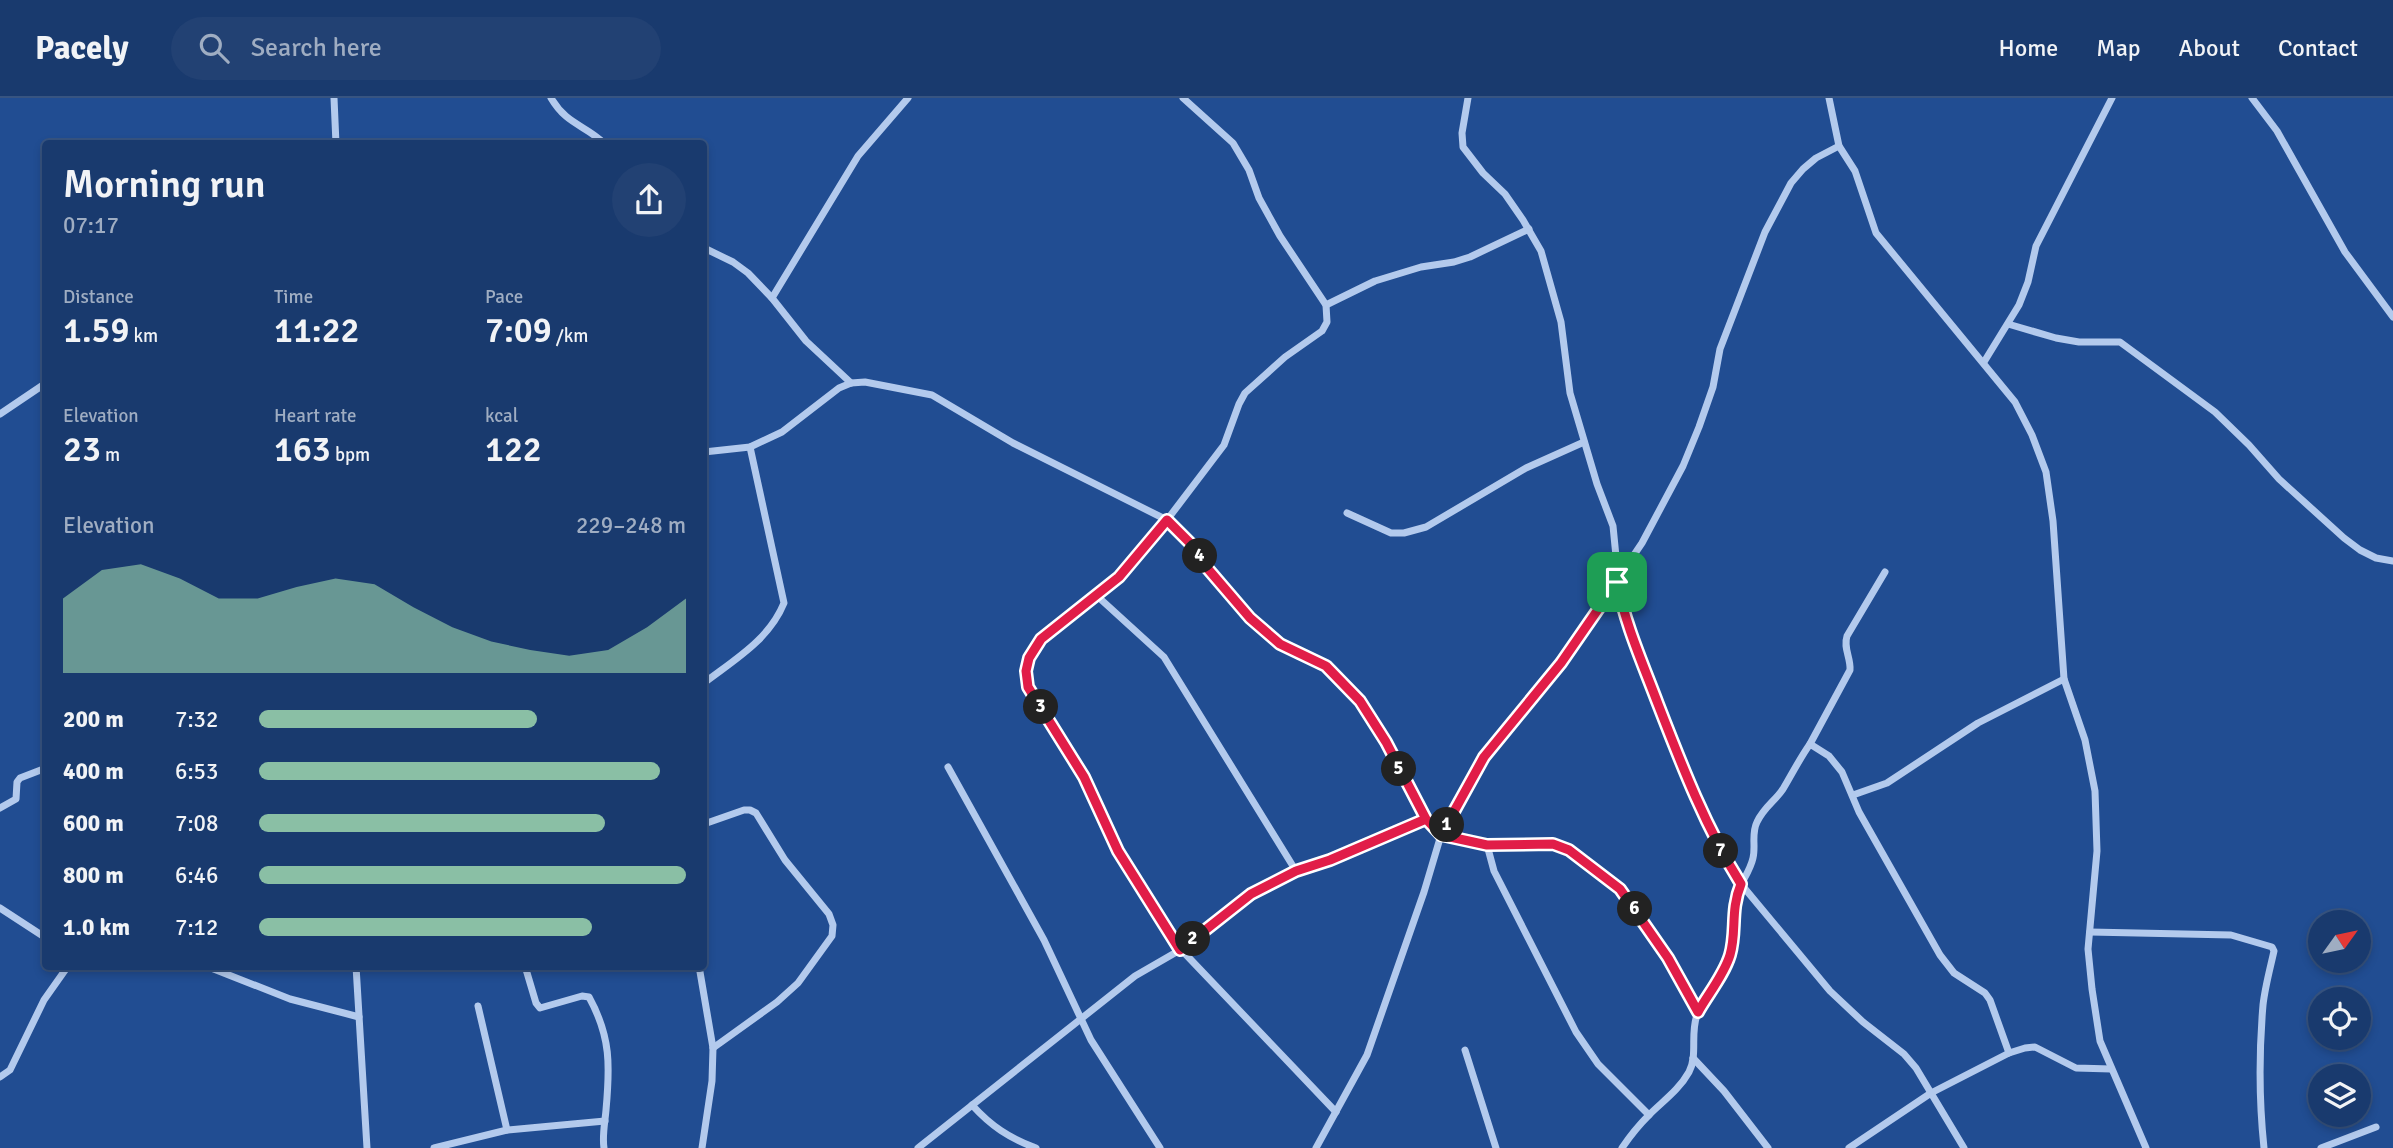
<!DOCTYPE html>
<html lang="en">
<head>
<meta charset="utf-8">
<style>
	:root { --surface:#193a6e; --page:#224173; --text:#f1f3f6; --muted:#9fadc2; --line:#375481; --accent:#8abfa5 }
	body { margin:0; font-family:Signika,sans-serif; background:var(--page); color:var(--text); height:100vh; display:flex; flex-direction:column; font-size:26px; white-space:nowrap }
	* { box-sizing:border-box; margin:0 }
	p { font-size:23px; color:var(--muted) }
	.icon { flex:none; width:38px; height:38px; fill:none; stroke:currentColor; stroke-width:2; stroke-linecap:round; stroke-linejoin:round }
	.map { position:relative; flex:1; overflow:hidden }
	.details { position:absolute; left:42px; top:42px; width:665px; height:830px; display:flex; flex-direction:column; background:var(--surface); border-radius:7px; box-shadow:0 4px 10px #0003,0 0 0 2px var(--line) }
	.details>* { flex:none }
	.needle { width:46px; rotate:57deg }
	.controls { position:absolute; left:2308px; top:812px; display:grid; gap:14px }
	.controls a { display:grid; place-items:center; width:63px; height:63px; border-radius:50%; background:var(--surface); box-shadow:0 4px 10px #0003,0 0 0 2px var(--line); font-size:35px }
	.pin { position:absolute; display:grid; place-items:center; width:60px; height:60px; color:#fff; margin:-30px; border-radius:14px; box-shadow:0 4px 10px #0006 }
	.km { position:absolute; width:35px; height:35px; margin:-18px; border-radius:50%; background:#222; color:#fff; font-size:19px; line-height:35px; text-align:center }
	.round { display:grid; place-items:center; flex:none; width:74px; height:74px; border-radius:37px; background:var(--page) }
	.overview { display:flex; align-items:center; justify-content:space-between; height:119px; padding:0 21px }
	h1 { font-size:38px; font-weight:600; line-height:52px }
	.figures { display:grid; grid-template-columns:repeat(3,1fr); gap:10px; height:119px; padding:7px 21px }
	.figures div { display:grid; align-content:center }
	.figures b { font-size:35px; font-weight:600 }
	.figures small { font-size:19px; font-weight:400 }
	.figures p { font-size:19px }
	.chart { height:196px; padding:14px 21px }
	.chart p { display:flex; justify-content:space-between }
	.chart svg { width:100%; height:126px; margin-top:7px; fill:var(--accent); opacity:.7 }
	ul { padding:0 21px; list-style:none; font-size:23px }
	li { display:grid; grid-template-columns:112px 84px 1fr; align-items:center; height:52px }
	li i { height:18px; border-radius:9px; background:var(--accent) }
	header { display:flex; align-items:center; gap:42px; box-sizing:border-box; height:98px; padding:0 35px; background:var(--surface); border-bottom:2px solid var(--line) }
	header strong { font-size:33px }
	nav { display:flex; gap:38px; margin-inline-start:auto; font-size:24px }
	.search { width:490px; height:63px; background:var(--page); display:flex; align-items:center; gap:18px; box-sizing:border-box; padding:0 24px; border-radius:38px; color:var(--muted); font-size:26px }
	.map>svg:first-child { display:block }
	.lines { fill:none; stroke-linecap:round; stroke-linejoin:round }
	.street { stroke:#b3caed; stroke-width:7 }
	.route-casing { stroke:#fff; stroke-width:14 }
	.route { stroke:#e11d48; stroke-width:9 }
</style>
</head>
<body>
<header>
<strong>Pacely</strong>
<div class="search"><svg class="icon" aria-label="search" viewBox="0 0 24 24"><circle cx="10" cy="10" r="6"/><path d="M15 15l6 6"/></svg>Search here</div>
<nav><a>Home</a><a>Map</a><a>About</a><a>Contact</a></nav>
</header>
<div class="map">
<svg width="2393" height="1050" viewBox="0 0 2393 1050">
	<rect width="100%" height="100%" fill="#214d92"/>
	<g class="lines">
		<g class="street">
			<path d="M 334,0 L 336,46"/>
			<path d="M 551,0 C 567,27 584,26 605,46"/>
			<path d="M 1183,0 L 1233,45 L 1249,72 L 1259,100 L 1280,138 L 1326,207 L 1327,224 L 1322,233 L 1285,259 L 1245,295 L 1239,306 L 1224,347 L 1167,422 L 1119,479 L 1041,541 L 1029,560 L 1026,573 L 1029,589 L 1084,679 L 1118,753 L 1172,842 L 1336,1014"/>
			<path d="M 1468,0 L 1462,35 L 1463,49 L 1483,75 L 1505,96 L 1523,122 L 1541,153 L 1561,224 L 1570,295 L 1597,386 L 1613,428 L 1620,499 L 1634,542 L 1681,663 L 1712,736 L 1741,786 L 1830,893 L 1863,924 L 1904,956 L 1916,970 L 1964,1050"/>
			<path d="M 1829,0 L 1839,48 L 1855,73 L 1876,135 L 2015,304 L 2032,337 L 2046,374 L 2053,423 L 2064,581 L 2085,642 L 2095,693 L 2097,753 L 2088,851 L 2092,891 L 2100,943 L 2146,1050"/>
			<path d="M 2252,0 L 2277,33 L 2345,154 L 2393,219"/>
			<path d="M 704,150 L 733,164 L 748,175 L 772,200 L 806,243 L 851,285"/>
			<path d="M 772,200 L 858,58 L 908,0"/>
			<path d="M 1326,207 L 1375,183 L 1421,169 L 1454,164 L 1470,159 L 1529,131"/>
			<path d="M 2008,226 L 2056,240 L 2079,244 L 2120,244 L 2215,314 L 2249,347 L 2279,381 L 2344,440 L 2360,452 L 2376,460 L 2393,463"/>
			<path d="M 1984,264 L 2019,207 L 2028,184 L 2036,148 L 2112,0"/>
			<path d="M 0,316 L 46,285"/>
			<path d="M 704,354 L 750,349 L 782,334 L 839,290 L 851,285 L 865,284 L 932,297 L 1013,345 L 1167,422 L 1192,447 L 1208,471 L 1250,520 L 1280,546 L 1326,568 L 1360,603 L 1386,644 L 1426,721 L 1441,737 L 1424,794 L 1367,957 L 1316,1050"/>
			<path d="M 1347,415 L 1391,435 L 1404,435 L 1426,429 L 1526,370 L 1584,344"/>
			<path d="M 1096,497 L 1164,559 L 1296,773"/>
			<path d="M 704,585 C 734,562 769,542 784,505 L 750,349"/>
			<path d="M 1810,646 L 1850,572 C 1851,560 1843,550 1847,538 L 1885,474"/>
			<path d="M 948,669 L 1044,842 L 1091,942 L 1160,1050"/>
			<path d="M 1853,697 L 1887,685 L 1978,625 L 2064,581"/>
			<path d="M 0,710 L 16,701 L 17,684 L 20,680 L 46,670"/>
			<path d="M 704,726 L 744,712 L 750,712 L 756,715 L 785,762 L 829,816 L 833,827 L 832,838 L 798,885 L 777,904 L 713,950"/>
			<path d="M 1487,747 L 1494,773 L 1576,934 L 1598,966 L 1649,1017"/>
			<path d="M 0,810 L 46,840"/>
			<path d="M 2090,834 L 2231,837 L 2272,849 L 2274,853 C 2270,871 2265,889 2263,907 C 2259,954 2259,1003 2264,1050"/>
			<path d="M 206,868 L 290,901 L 359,919"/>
			<path d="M 356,868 L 367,1050"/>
			<path d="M 525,868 L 536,905 L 540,910 L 582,898 L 589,899 C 611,939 610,968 606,1012 C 605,1024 602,1038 604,1050"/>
			<path d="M 699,868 L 713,950 L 712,983 L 702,1050"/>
			<path d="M 478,908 L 507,1032"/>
			<path d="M 1698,914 L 1668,860 L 1620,791 L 1569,752 L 1553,746 L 1487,747 L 1441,737 L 1484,658 L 1561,565 L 1642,445 L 1683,368 L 1699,329 L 1713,289 L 1720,251 L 1765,134 L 1791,85 L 1803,71 L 1816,60 L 1839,48"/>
			<path d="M 1465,952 L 1496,1050"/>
			<path d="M 1693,960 L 1724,993 L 1768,1050"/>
			<path d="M 0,979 L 10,972 L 44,902 L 68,868"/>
			<path d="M 972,1007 C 991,1028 1009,1040 1036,1050"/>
			<path d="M 434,1050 L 507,1032 L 605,1023"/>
			<path d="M 918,1050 L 1135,878 L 1180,852 L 1251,796 L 1296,773 L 1330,762 L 1426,721"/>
			<path d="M 1622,1050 C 1630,1038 1639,1027 1649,1017 C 1663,1003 1679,992 1689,974 C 1698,957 1690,936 1697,917 C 1705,896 1723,879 1730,857 C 1735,838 1730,818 1736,799 C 1740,785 1750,774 1753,760 C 1756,748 1751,736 1757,724 C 1764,709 1775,703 1783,691 C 1792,676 1800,660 1810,646 L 1829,658 L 1842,674 L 1859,714 L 1940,857 L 1954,875 L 1985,895 L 1990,902 L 2009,955"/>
			<path d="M 1849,1050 L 1931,995 L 2009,955 L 2025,950 L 2035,949 L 2076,970 L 2111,971"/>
			<path d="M 2321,1050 L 2376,1029"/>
		</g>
	</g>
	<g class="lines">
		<defs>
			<path id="route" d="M 1617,484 L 1561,565 L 1484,659 L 1441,737 L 1426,721 L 1330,762 L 1296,773 L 1251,796 L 1180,852 L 1118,753 L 1084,679 L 1028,589 L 1026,573 L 1029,560 L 1041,541 L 1119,479 L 1167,422 L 1192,447 L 1208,471 L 1250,520 L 1280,546 L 1326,568 L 1360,603 L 1386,644 L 1426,721 L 1441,737 L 1487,747 L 1553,746 L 1569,752 L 1620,791 L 1668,860 L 1698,914 C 1708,896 1724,877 1730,857 C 1737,833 1730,813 1741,786 C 1706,730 1682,668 1658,606 C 1643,566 1625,526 1617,484"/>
		</defs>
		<use href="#route" class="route-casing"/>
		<use href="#route" class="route"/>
	</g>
</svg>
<div class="controls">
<a><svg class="needle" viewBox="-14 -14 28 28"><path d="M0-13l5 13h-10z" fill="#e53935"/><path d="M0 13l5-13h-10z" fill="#9fadc2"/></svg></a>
<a><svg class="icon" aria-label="locate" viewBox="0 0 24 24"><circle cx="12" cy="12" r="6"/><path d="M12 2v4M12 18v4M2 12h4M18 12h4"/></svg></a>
<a><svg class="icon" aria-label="layers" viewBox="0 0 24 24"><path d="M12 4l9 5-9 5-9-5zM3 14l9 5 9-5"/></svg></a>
</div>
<div class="pin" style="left:1617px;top:484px;background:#1e9e55"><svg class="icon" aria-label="arrive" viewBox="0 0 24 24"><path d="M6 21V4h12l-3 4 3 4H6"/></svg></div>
<b class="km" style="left:1447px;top:727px">1</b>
<b class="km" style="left:1193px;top:841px">2</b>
<b class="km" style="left:1041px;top:609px">3</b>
<b class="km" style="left:1200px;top:458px">4</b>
<b class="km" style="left:1399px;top:671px">5</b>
<b class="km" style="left:1635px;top:811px">6</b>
<b class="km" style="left:1721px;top:753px">7</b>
<section class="details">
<div class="overview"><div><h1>Morning run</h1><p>07:17</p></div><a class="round"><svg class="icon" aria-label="share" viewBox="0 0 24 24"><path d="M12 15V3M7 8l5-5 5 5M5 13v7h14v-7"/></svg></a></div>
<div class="figures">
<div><p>Distance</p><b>1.59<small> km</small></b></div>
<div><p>Time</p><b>11:22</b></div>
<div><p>Pace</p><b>7:09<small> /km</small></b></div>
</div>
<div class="figures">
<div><p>Elevation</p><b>23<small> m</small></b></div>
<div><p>Heart rate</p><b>163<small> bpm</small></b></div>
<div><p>kcal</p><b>122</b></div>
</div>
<div class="chart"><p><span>Elevation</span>229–248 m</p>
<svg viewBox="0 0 160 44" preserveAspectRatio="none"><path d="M0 44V18L10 8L20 6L30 11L40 18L50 18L60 14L70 11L80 13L90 21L100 28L110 33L120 36L130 38L140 36L150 28L160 18V44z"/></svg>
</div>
<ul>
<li><b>200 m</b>7:32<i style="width:65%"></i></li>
<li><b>400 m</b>6:53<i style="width:94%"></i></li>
<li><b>600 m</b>7:08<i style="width:81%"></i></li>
<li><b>800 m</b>6:46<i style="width:100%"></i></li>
<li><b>1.0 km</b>7:12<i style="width:78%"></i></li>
</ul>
</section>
</div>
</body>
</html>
